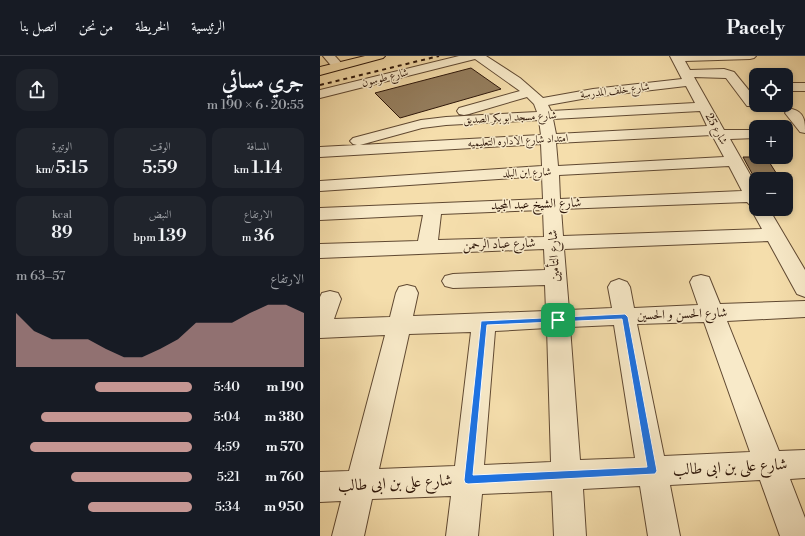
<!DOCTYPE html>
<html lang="ar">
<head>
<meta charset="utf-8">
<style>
	:root { --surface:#171b24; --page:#20242c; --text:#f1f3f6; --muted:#9ea1a6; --line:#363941; --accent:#c59692 }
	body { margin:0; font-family:"Libre Bodoni",Amiri,serif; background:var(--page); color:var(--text); direction:rtl; height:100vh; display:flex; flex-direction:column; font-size:15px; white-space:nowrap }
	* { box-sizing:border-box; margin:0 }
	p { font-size:13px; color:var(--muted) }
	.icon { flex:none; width:22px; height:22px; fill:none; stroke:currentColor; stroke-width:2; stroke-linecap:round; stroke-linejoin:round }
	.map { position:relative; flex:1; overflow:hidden; direction:ltr }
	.side { display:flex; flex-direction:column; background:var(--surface); width:320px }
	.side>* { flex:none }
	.buttons { position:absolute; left:429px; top:12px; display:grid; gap:8px }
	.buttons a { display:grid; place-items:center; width:44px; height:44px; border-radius:8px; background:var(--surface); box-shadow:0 2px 6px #0003; font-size:20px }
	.pin { position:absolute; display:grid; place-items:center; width:34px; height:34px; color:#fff; margin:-17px; border-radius:8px; box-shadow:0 2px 6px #0006 }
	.round { display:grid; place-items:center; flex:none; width:42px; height:42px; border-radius:12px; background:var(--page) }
	.headline { display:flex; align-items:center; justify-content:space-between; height:68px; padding:0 16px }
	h1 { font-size:22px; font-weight:600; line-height:30px }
	.metrics { display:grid; grid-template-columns:repeat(3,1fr); gap:6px; height:68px; padding:4px 16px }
	.metrics div { display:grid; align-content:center; border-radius:10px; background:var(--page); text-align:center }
	.metrics b { font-size:17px; font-weight:600 }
	.metrics small { font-size:11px; font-weight:400 }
	.metrics p { font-size:11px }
	.chart { height:112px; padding:8px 16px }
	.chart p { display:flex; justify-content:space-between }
	.chart svg { width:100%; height:72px; margin-top:4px; fill:var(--accent); opacity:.7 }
	ul { padding:0 16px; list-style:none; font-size:13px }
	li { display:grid; grid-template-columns:64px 48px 1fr; align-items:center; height:30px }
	li i { height:10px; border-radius:5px; background:var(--accent) }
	header { display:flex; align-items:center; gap:24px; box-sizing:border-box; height:56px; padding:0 20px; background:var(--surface); border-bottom:1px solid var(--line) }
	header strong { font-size:19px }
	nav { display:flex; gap:22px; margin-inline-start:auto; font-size:14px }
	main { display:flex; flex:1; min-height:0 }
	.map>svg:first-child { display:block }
	.building { fill:#957e5e; stroke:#2e170a }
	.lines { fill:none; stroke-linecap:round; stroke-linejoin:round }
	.street-casing { stroke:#604932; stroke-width:2 }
	.primary-casing { stroke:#2e170a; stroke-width:2 }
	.street { fill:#f8eac9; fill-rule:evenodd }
	.primary { fill:#f5deac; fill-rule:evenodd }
	.rail { stroke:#2e170a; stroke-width:2; stroke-dasharray:4 4; stroke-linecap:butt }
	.route { fill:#1a73e8; stroke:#fff; fill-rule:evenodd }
	.labels { text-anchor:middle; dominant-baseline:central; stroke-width:3; stroke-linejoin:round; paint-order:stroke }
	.far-street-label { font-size:11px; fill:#2e170a; stroke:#f8eac9 }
	.street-label { font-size:13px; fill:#2e170a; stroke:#f8eac9 }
	.near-street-label { font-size:16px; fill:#2e170a; stroke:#f8eac9 }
</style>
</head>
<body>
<header>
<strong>Pacely</strong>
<nav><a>الرئيسية</a><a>الخريطة</a><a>من نحن</a><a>اتصل بنا</a></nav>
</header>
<main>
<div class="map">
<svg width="485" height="480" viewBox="0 0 485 480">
	<rect width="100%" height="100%" fill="#f5deac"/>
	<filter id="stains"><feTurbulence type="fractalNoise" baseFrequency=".005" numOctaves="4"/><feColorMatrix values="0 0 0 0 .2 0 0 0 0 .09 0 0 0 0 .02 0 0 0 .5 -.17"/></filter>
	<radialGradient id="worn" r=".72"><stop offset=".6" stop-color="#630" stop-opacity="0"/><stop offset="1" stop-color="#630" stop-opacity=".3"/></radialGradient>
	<g class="building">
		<path d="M 151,12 L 181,33 L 80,62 L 55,37 Z"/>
		<path d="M 423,101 L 446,101 L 460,123 L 435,123 Z"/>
	</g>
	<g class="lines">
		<defs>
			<g id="street">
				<path d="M 3,0 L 15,0 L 24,10 L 22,13 L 14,13 Z"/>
				<path d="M 139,0 L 166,0 L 200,22 L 223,42 L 273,33 L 362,23 L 350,0 L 436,0 L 434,2 L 430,3 L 365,5 L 370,14 L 404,13 L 414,16 L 436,43 L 437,50 L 427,50 L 406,22 L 374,21 L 404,74 L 436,74 L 436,82 L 410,83 L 436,129 L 436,153 L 449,153 L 485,214 L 485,241 L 477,238 L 448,185 L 244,193 L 249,254 L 292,252 L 288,231 L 291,226 L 299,223 L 307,226 L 310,231 L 314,252 L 378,249 L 370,226 L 373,221 L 381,219 L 389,221 L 400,248 L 485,245 L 485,261 L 407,265 L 459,395 L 485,394 L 485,422 L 470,423 L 485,462 L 485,480 L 460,480 L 440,424 L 350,429 L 360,480 L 328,480 L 320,430 L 263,433 L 266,480 L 234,480 L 232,435 L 162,438 L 158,480 L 126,480 L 131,440 L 52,443 L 44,480 L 12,480 L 21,445 L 0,446 L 0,416 L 29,415 L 65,279 L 0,282 L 0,241 L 2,237 L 10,235 L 18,237 L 21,243 L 14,263 L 70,261 L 76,237 L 79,231 L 87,229 L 95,231 L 98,237 L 93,260 L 226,255 L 225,229 L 133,232 L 125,230 L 122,225 L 125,220 L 133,218 L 225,214 L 224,193 L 0,202 L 0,188 L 98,185 L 103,159 L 0,164 L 0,152 L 223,143 L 222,120 L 0,135 L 0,125 L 222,110 L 221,88 L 0,101 L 0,91 L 37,89 L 33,88 L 30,85 L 33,82 L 101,64 L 126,61 L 217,56 L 214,48 L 207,41 L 149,58 L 144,59 L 139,58 L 137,55 L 139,52 L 200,35 L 155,3 L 0,42 L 0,34 ZM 366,30 L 375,47 L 231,55 L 228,49 L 273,41 ZM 380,55 L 387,70 L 236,78 L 233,63 ZM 219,64 L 221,79 L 40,89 L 102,72 L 126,69 ZM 392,79 L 404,101 L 238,110 L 236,87 ZM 409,110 L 422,135 L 240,143 L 239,119 ZM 427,146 L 430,149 L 433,150 L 431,153 L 442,173 L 243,180 L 241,153 ZM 223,154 L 224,181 L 118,184 L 121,158 ZM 384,266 L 430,396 L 344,400 L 317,268 ZM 294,269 L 315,402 L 260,404 L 250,271 ZM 227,272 L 231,406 L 164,409 L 175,275 ZM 151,276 L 135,410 L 59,413 L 89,278 Z"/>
				<rect x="466" y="27" width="19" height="8"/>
				<path d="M 472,53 C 485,56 485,66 485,77 L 480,76 L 465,57 L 467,54 Z"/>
			</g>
			<path id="primary" d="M 45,0 L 65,0 L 63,2 L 0,19 L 0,11 Z"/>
		</defs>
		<use href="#street" class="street-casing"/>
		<use href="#primary" class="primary-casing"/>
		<use href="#street" class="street"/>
		<use href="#primary" class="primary"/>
		<path class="rail" d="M 0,29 L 119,0"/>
	</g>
	<path class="route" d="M 305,258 L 308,261 L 337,415 L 335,418 L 148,428 L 145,427 L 144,424 L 161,265 ZM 302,263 L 327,411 L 153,419 L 167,269 Z"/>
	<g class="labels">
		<g class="far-street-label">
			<text transform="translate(65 22) rotate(-14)">شارع طوسون</text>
			<text transform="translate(295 35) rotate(-7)">شارع خلف المدرسة</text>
			<text transform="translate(190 62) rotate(-3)">شارع مسجد ابو بكر الصديق</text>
			<text transform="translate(396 73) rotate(61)">شارع 25</text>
			<text transform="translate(198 85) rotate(-3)">امتداد شارع الاداره التعليميه</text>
			<text transform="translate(207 117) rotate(-2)">شارع ابن البلد</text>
		</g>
		<g class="street-label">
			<text transform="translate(216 148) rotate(-2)">شارع الشيخ عبد المجيد</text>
			<text transform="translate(179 188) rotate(-2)">شارع عباد الرحمن</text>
			<text transform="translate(234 200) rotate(-93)">شارع التأمين</text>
			<text transform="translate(362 258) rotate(-2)">شارع الحسن و الحسين</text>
		</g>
		<g class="near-street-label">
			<text transform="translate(410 411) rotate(-3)">شارع على بن ابى طالب</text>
			<text transform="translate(75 427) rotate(-3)">شارع على بن ابى طالب</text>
		</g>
	</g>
	<rect width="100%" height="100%" filter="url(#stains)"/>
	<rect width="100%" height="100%" fill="url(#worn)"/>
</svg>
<div class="buttons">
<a><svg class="icon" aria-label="locate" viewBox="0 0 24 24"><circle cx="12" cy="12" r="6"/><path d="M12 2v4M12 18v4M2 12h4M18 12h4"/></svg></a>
<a>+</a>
<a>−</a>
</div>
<div class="pin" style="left:238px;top:264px;background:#1e9e55"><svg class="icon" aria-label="arrive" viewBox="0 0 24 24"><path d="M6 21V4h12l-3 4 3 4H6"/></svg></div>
</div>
<section class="side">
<div class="headline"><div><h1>جري مسائي</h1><p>20:55 · 6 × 190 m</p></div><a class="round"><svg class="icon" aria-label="share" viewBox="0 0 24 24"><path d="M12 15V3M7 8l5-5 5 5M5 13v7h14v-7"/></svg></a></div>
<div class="metrics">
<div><p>المسافة</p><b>1.14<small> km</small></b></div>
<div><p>الوقت</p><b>5:59</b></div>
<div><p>الوتيرة</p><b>5:15<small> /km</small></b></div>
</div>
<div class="metrics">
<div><p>الارتفاع</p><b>36<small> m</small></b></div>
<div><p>النبض</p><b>139<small> bpm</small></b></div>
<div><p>kcal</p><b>89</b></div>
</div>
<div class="chart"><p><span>الارتفاع</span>57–63 m</p>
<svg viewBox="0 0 160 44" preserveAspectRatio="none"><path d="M0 44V11L10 22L20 27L30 27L40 27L50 33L60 38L70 38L80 33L90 27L100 17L110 17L120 17L130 11L140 6L150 6L160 11V44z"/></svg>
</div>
<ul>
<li><b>190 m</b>5:40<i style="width:55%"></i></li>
<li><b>380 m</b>5:04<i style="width:86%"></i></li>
<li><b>570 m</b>4:59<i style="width:92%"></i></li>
<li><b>760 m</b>5:21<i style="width:69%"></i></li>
<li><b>950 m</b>5:34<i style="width:59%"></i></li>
</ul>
</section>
</main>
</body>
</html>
